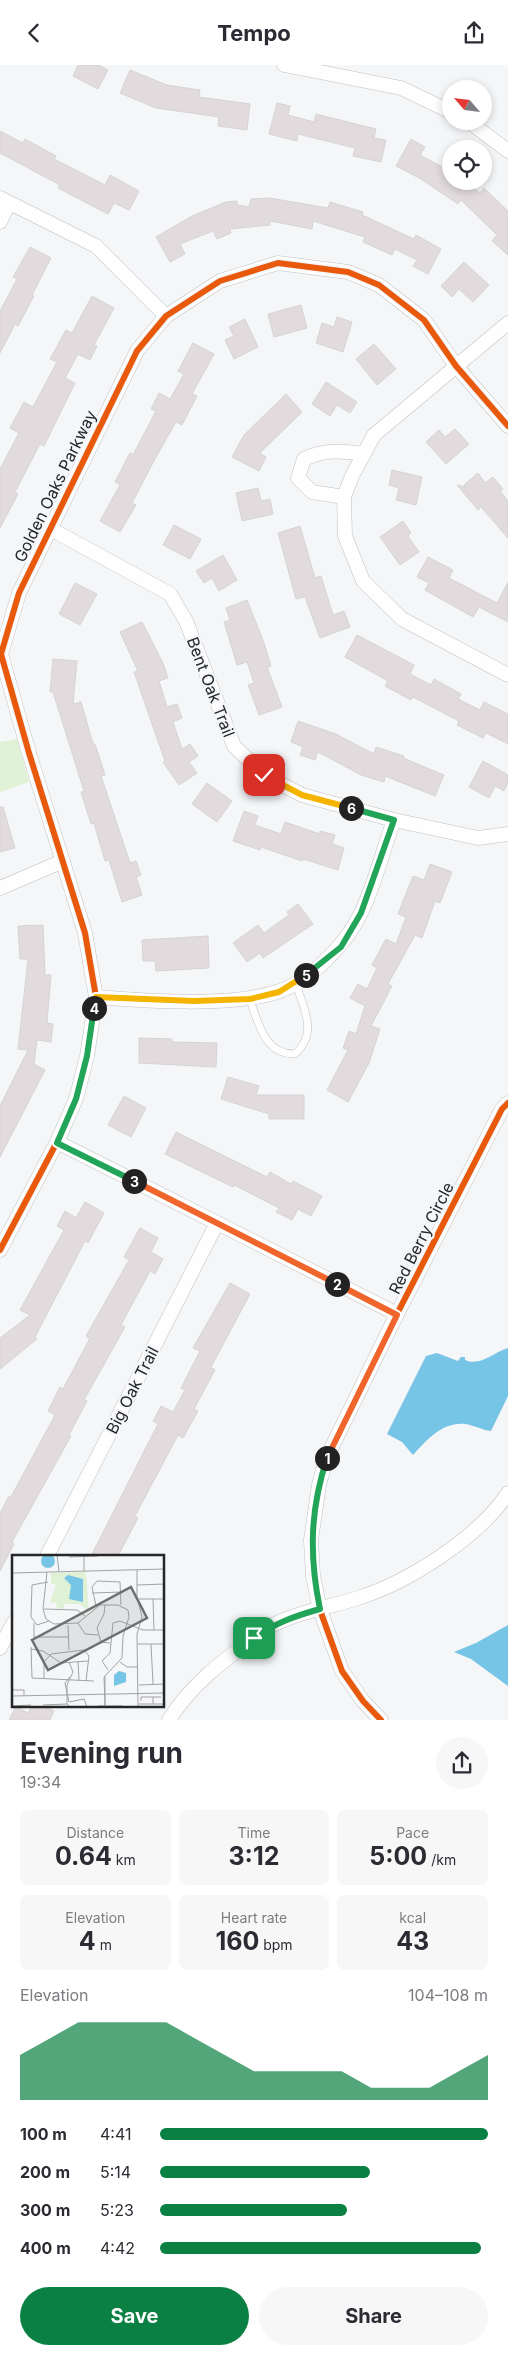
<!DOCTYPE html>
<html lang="en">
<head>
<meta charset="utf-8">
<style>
	:root { --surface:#fff; --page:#f7f7f7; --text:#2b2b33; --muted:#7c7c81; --accent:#0b8043 }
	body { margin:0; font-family:Inter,sans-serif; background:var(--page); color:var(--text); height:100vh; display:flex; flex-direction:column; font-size:19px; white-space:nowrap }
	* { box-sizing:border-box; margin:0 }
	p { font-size:16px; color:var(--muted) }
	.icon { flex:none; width:28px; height:28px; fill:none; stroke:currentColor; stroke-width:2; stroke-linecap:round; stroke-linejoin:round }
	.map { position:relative; height:1655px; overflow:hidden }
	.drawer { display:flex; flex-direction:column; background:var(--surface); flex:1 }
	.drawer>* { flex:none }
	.needle { width:32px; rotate:298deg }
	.buttons { position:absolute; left:442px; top:15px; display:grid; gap:10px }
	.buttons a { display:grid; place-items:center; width:50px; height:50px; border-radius:50%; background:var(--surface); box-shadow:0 2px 8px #0003; font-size:25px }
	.pin { position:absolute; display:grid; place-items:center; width:42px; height:42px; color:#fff; margin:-21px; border-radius:10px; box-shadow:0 2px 8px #0006 }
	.km { position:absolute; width:25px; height:25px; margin:-12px; border-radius:50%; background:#222; color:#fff; font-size:14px; line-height:25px; text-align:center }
	.round { display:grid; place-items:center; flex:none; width:52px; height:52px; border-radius:26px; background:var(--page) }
	.head { display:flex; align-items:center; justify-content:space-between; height:85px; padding:0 20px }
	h1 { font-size:28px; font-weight:700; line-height:38px }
	.stats { display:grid; grid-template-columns:repeat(3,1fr); gap:8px; height:85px; padding:5px 20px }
	.stats div { display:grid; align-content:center; border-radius:8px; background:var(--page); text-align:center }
	.stats b { font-size:25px; font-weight:700 }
	.stats small { font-size:14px; font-weight:400 }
	.stats p { font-size:14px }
	.chart { height:140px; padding:10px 20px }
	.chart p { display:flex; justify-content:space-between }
	.chart svg { width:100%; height:90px; margin-top:5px; fill:var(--accent); opacity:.7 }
	.button { display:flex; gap:10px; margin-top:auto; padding:10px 20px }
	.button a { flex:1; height:58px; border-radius:30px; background:var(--accent); color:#fff; font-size:20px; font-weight:700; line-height:58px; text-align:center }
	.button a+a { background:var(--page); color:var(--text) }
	ul { padding:0 20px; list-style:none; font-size:16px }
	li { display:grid; grid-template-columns:80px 60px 1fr; align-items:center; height:38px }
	li i { height:12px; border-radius:6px; background:var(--accent) }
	header { display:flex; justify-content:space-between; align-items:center; height:65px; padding:0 20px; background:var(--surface); font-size:22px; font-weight:700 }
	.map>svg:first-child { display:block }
	.green { fill:#e0f2d6 }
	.water { fill:#76c4e6 }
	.building { fill:#e2dbde; stroke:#d5d4d5 }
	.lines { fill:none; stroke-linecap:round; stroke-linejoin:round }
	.lane-casing { stroke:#c0c1c2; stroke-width:8 }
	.street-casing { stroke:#c0c1c2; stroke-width:15 }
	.lane { stroke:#fefefe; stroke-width:7 }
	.street { stroke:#fefefe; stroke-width:14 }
	.cycleway-casing { stroke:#f4f6f9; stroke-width:9 }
	.cycleway { stroke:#e8590c; stroke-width:6 }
	.split-1-casing { stroke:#fff; stroke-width:10 }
	.split-2-casing { stroke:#fff; stroke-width:10 }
	.split-3-casing { stroke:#fff; stroke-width:10 }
	.split-4-casing { stroke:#fff; stroke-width:10 }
	.split-5-casing { stroke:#fff; stroke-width:10 }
	.split-6-casing { stroke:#fff; stroke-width:10 }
	.split-7-casing { stroke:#fff; stroke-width:10 }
	.split-1 { stroke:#22a559; stroke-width:6 }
	.split-2 { stroke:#f0652b; stroke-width:6 }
	.split-3 { stroke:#f0652b; stroke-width:6 }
	.split-4 { stroke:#22a559; stroke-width:6 }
	.split-5 { stroke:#f5b400; stroke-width:6 }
	.split-6 { stroke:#22a559; stroke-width:6 }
	.split-7 { stroke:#f5b400; stroke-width:6 }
	.labels { text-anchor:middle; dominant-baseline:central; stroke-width:4.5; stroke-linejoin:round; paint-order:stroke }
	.street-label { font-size:16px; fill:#252627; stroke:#f4f6f9 }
	.inset-road { fill:none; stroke:#a2a3a4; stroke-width:1 }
	.view { fill:#6e6f70; fill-opacity:0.15; stroke:#6e6f70; stroke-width:2.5 }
	.inset-edge { fill:none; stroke:#252627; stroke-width:2.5 }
</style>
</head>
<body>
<header><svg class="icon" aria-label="back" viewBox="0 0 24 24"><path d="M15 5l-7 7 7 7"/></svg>Tempo<svg class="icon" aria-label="share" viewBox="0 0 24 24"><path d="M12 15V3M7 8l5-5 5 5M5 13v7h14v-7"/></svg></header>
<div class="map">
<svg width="508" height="1655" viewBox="0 0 508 1655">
	<rect width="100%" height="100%" fill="#f5f6f8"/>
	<path class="green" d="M 17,674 L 29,717 L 0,727 L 0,677 Z"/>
	<g class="water">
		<path d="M 508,1283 L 508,1331 L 491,1366 C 482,1365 474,1360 465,1359 C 442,1357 427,1375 413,1390 L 402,1377 L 387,1369 L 426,1291 L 437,1288 L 458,1296 L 461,1292 L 465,1292 L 465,1295 C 480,1302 494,1287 508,1283 Z"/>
		<path d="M 508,1560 L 508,1621 L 471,1594 L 454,1587 L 476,1578 Z"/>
	</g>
	<g class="building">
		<path d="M 78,0 L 99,0 L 108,5 L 98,24 L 73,11 Z"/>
		<path d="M 130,5 L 167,20 L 200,25 L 199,32 L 250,39 L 247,65 L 218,61 L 219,52 L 156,43 L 120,28 Z"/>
		<path d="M 277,38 L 290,41 L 288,50 L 314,57 L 316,49 L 376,64 L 374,73 L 386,75 L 381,97 L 353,91 L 355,83 L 298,69 L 297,76 L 269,69 Z"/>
		<path d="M 0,66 L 23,78 L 25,74 L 56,91 L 54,94 L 105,120 L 110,110 L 139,126 L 129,145 L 114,138 L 108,149 L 58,123 L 60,120 L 0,88 Z"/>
		<path d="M 411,74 L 425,82 L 420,90 L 451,107 L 451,116 L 463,116 L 480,128 L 484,123 L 508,146 L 508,190 L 492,176 L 497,170 L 461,135 L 458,139 L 421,114 L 396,101 Z"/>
		<path d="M 269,133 L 328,143 L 330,137 L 363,147 L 362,150 L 414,174 L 416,170 L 441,184 L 428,209 L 413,201 L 417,195 L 395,184 L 392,190 L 363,177 L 365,172 L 313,156 L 312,164 L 270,156 L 270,160 L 230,164 L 231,168 L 217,174 L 213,166 L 180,179 L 185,189 L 170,197 L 156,172 L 192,151 L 226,137 L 237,136 L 237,140 L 249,142 L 251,134 Z"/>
		<path d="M 30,182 L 51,193 L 32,230 L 34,231 L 18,261 L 15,259 L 0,288 L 0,246 L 17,214 L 13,212 Z"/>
		<path d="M 464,197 L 489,220 L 473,237 L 459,224 L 452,232 L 441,221 Z"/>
		<path d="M 92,231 L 114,243 L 94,280 L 97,281 L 90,295 L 78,289 L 65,313 L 75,318 L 44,381 L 40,379 L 15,427 L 18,429 L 0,463 L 0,404 L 19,368 L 10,363 L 24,337 L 33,342 L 57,297 L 50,294 L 66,265 L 72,268 Z"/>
		<path d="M 301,240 L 307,263 L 274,272 L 268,249 Z"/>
		<path d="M 337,252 L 352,257 L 343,287 L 316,278 L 322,258 L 334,262 Z"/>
		<path d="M 245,254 L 258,282 L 234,294 L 225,275 L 234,271 L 229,262 Z"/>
		<path d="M 193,278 L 214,289 L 192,329 L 197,331 L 182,360 L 176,357 L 156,392 L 132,438 L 136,440 L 120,467 L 100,456 L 120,420 L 115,417 L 130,388 L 133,390 L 156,346 L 151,344 L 159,328 L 170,334 L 184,309 L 178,306 Z"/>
		<path d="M 374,279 L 396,304 L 377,320 L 356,294 Z"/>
		<path d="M 326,317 L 357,337 L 350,348 L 337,340 L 330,351 L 312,339 Z"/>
		<path d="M 286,329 L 302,347 L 260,388 L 266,392 L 259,406 L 232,392 L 244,370 Z"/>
		<path d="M 455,364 L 469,379 L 446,399 L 426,377 L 439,365 L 445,372 Z"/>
		<path d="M 392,405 L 422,412 L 416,440 L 396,435 L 399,423 L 389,420 Z"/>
		<path d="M 478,408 L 485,418 L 493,412 L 503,424 L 500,426 L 508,436 L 508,473 L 481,442 L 478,445 L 457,420 L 466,422 L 464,420 Z"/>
		<path d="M 258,423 L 261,436 L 270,434 L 273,449 L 242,456 L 236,428 Z"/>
		<path d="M 403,456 L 411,468 L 408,471 L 419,487 L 400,500 L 380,472 Z"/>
		<path d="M 174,460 L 201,474 L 190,494 L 163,480 Z"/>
		<path d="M 300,461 L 315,513 L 321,511 L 333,550 L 344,546 L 350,562 L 320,573 L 305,532 L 296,534 L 278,468 Z"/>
		<path d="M 223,490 L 237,515 L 219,526 L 212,513 L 204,518 L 196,506 Z"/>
		<path d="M 428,492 L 453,505 L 449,513 L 497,538 L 508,517 L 508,557 L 479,542 L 473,552 L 425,525 L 429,518 L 417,512 Z"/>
		<path d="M 75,518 L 97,529 L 80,560 L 59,549 Z"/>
		<path d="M 247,535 L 263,575 L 271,601 L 267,602 L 282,642 L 259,650 L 248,620 L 254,618 L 247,597 L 237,600 L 224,557 L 230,555 L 226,543 Z"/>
		<path d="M 142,557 L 163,598 L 168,613 L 159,616 L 167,642 L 177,639 L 182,653 L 173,657 L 182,684 L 190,679 L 198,691 L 189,697 L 197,708 L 179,720 L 163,697 L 165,696 L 134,607 L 138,606 L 120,567 Z"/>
		<path d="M 357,570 L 414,600 L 410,609 L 431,620 L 434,614 L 461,629 L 458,634 L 480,645 L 484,637 L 508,649 L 508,679 L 486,668 L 483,673 L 457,660 L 459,656 L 413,632 L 411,635 L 385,621 L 388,616 L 345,592 Z"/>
		<path d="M 53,594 L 77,596 L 73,639 L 81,637 L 93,679 L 95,679 L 105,710 L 101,711 L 130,798 L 136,796 L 141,810 L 136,812 L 142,830 L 122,837 L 109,795 L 105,796 L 94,758 L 91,759 L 81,727 L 84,726 L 68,675 L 53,627 L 50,627 Z"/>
		<path d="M 298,656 L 336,669 L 374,689 L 376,682 L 404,691 L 403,693 L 444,710 L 435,731 L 385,711 L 384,717 L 361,710 L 318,687 L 315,695 L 300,690 L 303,682 L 291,677 Z"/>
		<path d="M 483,696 L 508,710 L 508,718 L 504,726 L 495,721 L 489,733 L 469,722 Z"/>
		<path d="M 207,718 L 232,736 L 217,757 L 192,739 Z"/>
		<path d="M 0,742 L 3,742 L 15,783 L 0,787 Z"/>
		<path d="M 244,746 L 258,751 L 255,760 L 281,769 L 285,757 L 320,769 L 320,766 L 335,770 L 332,779 L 344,783 L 338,805 L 303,794 L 302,796 L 261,782 L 260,785 L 233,776 Z"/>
		<path d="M 430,799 L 452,807 L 440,838 L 435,836 L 422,873 L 415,870 L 388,919 L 392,921 L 371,961 L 380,964 L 369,998 L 348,1037 L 327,1025 L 348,985 L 343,983 L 349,966 L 356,969 L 365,941 L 350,933 L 358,919 L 367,924 L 377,903 L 372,900 L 386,874 L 396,879 L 406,852 L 398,849 L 413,811 L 424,815 Z"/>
		<path d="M 298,839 L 313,859 L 263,893 L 260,888 L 247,897 L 233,878 L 258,860 L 264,868 L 289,850 L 287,847 Z"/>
		<path d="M 43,860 L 45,910 L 51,910 L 47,958 L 53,959 L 51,977 L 37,975 L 34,999 L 45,1005 L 0,1092 L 0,1041 L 28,985 L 18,984 L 28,894 L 20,894 L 18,861 Z"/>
		<path d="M 208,871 L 209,903 L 156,906 L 155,896 L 143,896 L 142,875 Z"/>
		<path d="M 139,973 L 172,974 L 172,977 L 217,978 L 216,1002 L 139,998 Z"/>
		<path d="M 228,1012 L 259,1021 L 256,1030 L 304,1030 L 304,1054 L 269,1054 L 269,1049 L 221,1034 Z"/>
		<path d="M 124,1031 L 146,1043 L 131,1072 L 108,1060 Z"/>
		<path d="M 176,1067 L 267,1112 L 270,1107 L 291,1119 L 293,1116 L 322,1131 L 311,1151 L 298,1144 L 292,1155 L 276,1147 L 279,1143 L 234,1120 L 233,1122 L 165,1089 Z"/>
		<path d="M 85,1137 L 104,1148 L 88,1178 L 85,1176 L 35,1272 L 37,1274 L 0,1304 L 0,1273 L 30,1250 L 20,1245 L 64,1165 L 57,1161 L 65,1146 L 76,1153 Z"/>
		<path d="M 140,1163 L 158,1173 L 151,1187 L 163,1194 L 155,1209 L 150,1206 L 121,1260 L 125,1262 L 84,1335 L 87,1336 L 69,1370 L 71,1371 L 12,1477 L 14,1479 L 0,1506 L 0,1448 L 9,1431 L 11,1432 L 55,1350 L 48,1346 L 60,1322 L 63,1324 L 90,1273 L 86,1271 L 129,1195 L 124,1192 Z"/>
		<path d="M 230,1218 L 250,1229 L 211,1302 L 215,1305 L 194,1344 L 198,1346 L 183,1373 L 178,1370 L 135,1451 L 138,1453 L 118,1491 L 91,1491 L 158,1359 L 153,1356 L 161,1341 L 173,1347 L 185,1325 L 181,1323 L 200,1286 L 193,1283 Z"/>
		<path d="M 16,1641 L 28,1648 L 32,1641 L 45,1641 L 54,1646 L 50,1655 L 9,1655 Z"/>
	</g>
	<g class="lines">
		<defs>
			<path id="lane" d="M 250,935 C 259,959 264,989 295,989 C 319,967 303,944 296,918"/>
			<g id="street">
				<path d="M 284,0 L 401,23 L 451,47"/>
				<path d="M 468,56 L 508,86"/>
				<path d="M 0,133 L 96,181 L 166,251"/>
				<path d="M 0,157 L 9,138"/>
				<path d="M 508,258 L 374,370 L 352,411 L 344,432 L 345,471 L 363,516 L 402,554 L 508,610"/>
				<path d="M 344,432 L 312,427 L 298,413 L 304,394 C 325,384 341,386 364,389"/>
				<path d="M 49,463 L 170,529 L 186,556 L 234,681 L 264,710 L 302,730 L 394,755 L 478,773 L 508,769"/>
				<path d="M 0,823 L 63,796"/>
				<path d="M 96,932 C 146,936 230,942 277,927 C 311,916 346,879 361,848 C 375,819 383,785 394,755"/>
				<path d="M 57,1077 L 397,1249"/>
				<path d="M 0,1185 L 57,1077 L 76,1034 L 87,991 L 96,932 L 85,868 L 29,688 L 1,589 L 19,528 L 137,286 L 166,251 L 220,216 L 278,198 L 348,207 L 379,220 L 424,255 L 456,301 L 508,361"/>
				<path d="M 47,1491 L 217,1158"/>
				<path d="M 0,1583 L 14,1557"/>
				<path d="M 169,1655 C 190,1621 221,1597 253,1574 C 260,1569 267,1562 275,1559 C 301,1546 331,1542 358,1533 C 409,1517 479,1472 508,1428"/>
				<path d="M 381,1655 L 363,1636 L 342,1606 L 320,1545 L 313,1511 L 311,1475 L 319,1420 L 326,1394 L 397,1249 L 502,1044 L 508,1038"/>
			</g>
		</defs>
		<use href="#lane" class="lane-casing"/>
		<use href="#street" class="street-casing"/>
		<use href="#lane" class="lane"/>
		<use href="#street" class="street"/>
		<defs>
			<g id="cycleway">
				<path d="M 0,1185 L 57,1077 L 76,1034 L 87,991 L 96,932 L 85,868 L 29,688 L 1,589 L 19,528 L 137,286 L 166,251 L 220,216 L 278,198 L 348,207 L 379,220 L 424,255 L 456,301 L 508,361"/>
				<path d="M 381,1655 L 363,1636 L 342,1606 L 320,1545 L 313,1511 L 311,1475 L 319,1420 L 326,1394 L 397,1249 L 502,1044 L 508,1038"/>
			</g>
		</defs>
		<use href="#cycleway" class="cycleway-casing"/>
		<use href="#cycleway" class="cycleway"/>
	</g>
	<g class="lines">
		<defs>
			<path id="split-1" d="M 254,1573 C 275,1558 295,1551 320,1544 C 309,1491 310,1445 327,1393"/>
			<path id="split-2" d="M 327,1393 L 397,1250 L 337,1219"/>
			<path id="split-3" d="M 134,1116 L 337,1219"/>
			<path id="split-4" d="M 94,943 L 87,991 L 76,1034 L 57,1078 L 134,1116"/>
			<path id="split-5" d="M 94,943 L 96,932 L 194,936 L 250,934 L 279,927 L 306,910"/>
			<path id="split-6" d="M 306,910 L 341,882 L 361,848 L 394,755 L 351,743"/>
			<path id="split-7" d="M 264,710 L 302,730 L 351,743"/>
		</defs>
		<use href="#split-1" class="split-1-casing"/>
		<use href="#split-2" class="split-2-casing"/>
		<use href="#split-3" class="split-3-casing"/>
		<use href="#split-4" class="split-4-casing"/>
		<use href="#split-5" class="split-5-casing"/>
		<use href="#split-6" class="split-6-casing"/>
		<use href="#split-7" class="split-7-casing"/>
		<use href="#split-1" class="split-1"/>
		<use href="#split-2" class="split-2"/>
		<use href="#split-3" class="split-3"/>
		<use href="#split-4" class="split-4"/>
		<use href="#split-5" class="split-5"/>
		<use href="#split-6" class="split-6"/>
		<use href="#split-7" class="split-7"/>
	</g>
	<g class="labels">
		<g class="street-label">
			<text transform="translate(55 421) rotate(-64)">Golden Oaks Parkway</text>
			<text transform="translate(211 622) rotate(69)">Bent Oak Trail</text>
			<text transform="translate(421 1173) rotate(-63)">Red Berry Circle</text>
			<text transform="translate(132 1325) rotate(-63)">Big Oak Trail</text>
		</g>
	</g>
	<g transform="translate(12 1490)">
		<rect width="152" height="152" fill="#f5f6f8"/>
		<path d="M 74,17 L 77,57 L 68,49 L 52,49 L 52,54 L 45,53 L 44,48 L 38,47 L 44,30 L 39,28 L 39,18 Z" fill="#e0f2d6"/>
		<path d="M29 6a7 7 0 1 1 14 0a7 7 0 1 1-14 0ZM 56,20 L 71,24 L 71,47 L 57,44 L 59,30 L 52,23 ZM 107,116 L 114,118 L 114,127 L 102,131 L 102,120 Z" fill="#76c4e6"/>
		<path class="inset-road" d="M 45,0 L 47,16M 72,0 L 72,16M 57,2 L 86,1M 125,15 L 125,42 L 130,62 L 125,79 L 126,152M 35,17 L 31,54 L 34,64 L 42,69 L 66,68 L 88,50 L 106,50 L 116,55 L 117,62 L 111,81 L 110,103 L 92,122 L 93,150M 0,18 L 153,14M 36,27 L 20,30 L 19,62 L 25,70 L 37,66M 125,30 L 153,29M 80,38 L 111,37M 127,44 L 153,44M 141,44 L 142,75M 93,50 L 92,59 L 85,73 L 89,87 L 98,88M 84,51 L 80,32 L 85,26 L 108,27 L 109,50M 32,54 L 65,55 L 73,61M 22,68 L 22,82 L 57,82M 66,68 L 73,79 L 86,80M 56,70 L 57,95M 126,89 L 153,89M 139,89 L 141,129M 19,92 L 20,123 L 82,126M 19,94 L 31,96 L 49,108 L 76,106M 66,106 L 67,126M 57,107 L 61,117 L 55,130 L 55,149 L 58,152M 108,107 L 115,112 L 126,112M 96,115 L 90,106 L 98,98 L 101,68 L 108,66 L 131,75 L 153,75M 32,123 L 32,107 L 39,99 L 72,95 L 77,101 L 74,126M 0,126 L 1,135 L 12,135 L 12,140M 127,130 L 153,129M 0,141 L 153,138M 129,146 L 129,142 L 141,142M 57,147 L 53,128 L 58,122M 57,147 L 72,144 L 75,152M 127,149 L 153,149M 141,149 L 141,142 L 149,142M 31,150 L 55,149M 0,151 L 19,150M 86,151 L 111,151M 93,152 L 93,121"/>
		<path class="view" d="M 119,32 L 135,63 L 36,115 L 20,85 Z"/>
		<rect width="152" height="152" class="inset-edge"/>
	</g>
</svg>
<div class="buttons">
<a><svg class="needle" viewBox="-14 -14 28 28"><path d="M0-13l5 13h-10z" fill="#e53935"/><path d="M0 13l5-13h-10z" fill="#7c7c81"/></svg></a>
<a><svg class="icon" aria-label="locate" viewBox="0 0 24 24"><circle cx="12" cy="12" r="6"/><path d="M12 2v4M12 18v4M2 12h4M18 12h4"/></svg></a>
</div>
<div class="pin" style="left:254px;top:1573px;background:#1e9e55"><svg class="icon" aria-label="arrive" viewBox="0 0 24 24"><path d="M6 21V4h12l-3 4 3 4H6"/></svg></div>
<div class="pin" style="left:264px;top:710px;background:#d93025"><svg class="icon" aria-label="check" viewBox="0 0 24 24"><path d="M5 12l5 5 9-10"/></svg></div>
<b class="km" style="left:327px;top:1393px">1</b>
<b class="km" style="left:337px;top:1219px">2</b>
<b class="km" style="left:134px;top:1116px">3</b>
<b class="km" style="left:94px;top:943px">4</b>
<b class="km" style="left:306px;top:910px">5</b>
<b class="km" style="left:351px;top:743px">6</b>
</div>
<section class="drawer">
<div class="head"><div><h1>Evening run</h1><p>19:34</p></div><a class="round"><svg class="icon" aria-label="share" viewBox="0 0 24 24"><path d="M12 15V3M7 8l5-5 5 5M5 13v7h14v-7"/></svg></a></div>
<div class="stats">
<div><p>Distance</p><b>0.64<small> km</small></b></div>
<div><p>Time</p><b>3:12</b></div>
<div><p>Pace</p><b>5:00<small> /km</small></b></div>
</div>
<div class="stats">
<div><p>Elevation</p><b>4<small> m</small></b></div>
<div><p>Heart rate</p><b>160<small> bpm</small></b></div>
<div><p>kcal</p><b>43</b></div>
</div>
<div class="chart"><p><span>Elevation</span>104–108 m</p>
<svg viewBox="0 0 160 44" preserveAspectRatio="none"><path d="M0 44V22L10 14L20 6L30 6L40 6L50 6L60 14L70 22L80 30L90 30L100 30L110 30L120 38L130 38L140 38L150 30L160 22V44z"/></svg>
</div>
<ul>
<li><b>100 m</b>4:41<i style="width:100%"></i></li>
<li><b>200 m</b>5:14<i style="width:64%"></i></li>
<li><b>300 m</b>5:23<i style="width:57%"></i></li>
<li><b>400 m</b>4:42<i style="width:98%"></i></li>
</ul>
<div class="button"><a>Save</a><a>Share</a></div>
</section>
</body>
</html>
